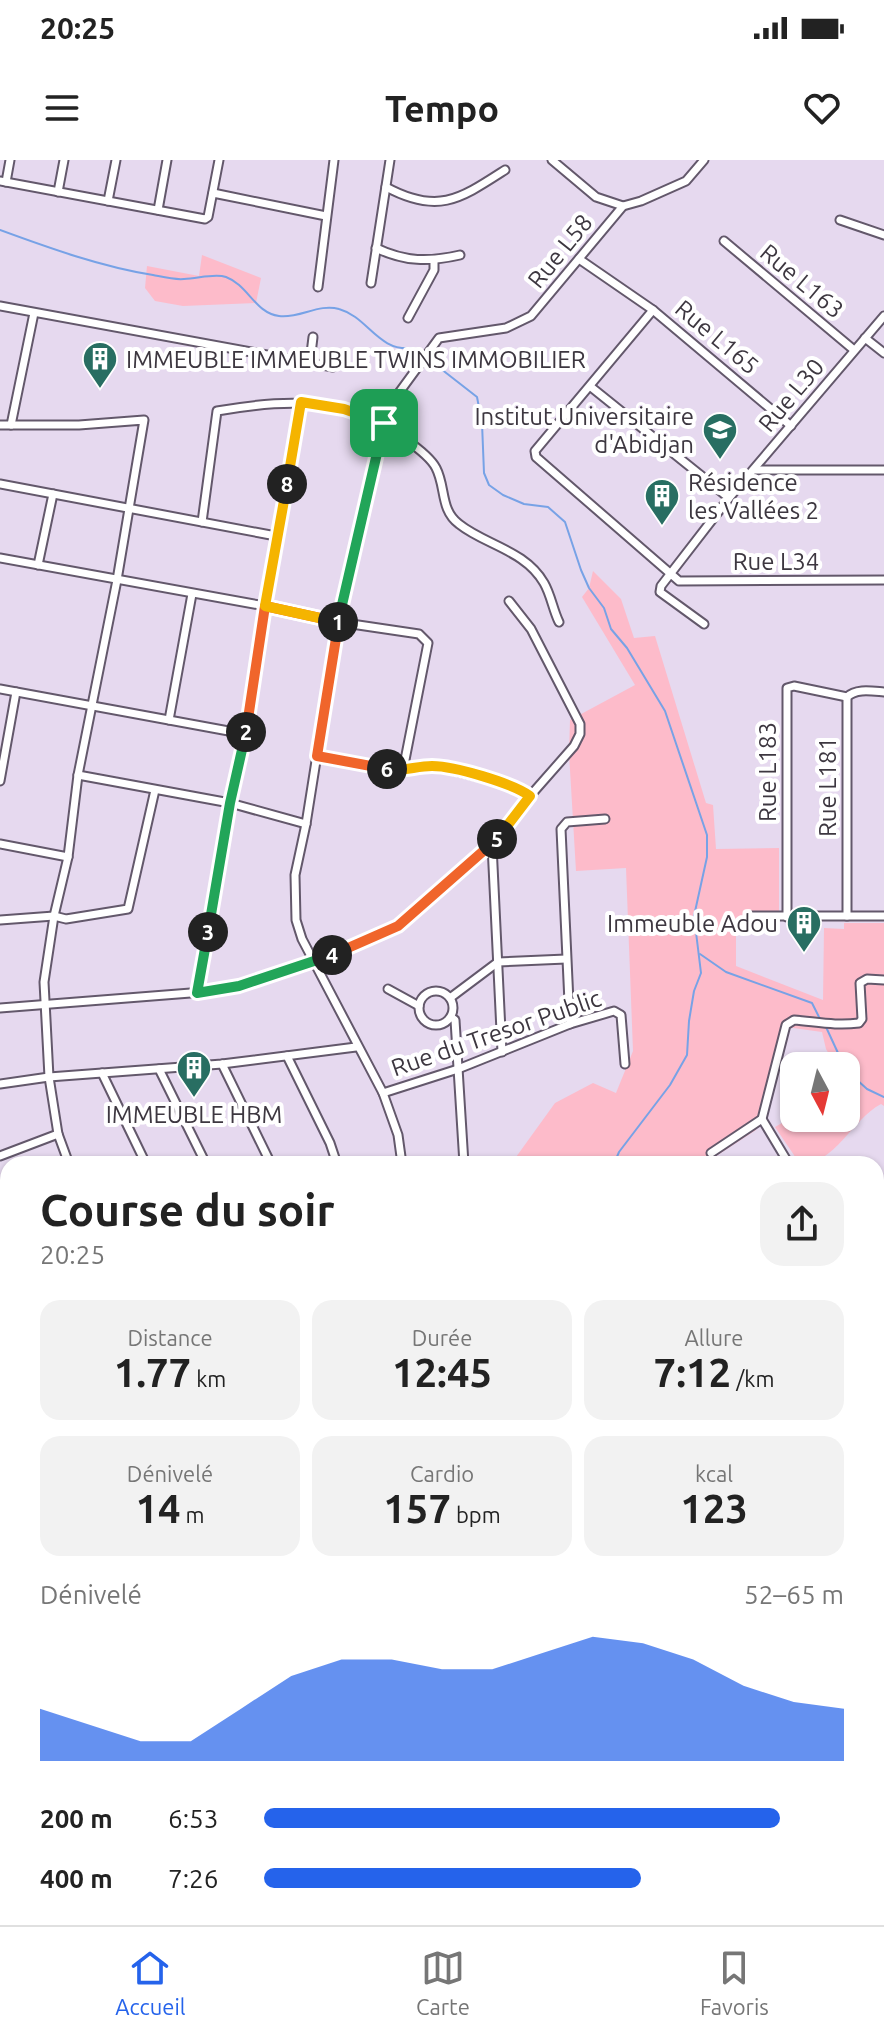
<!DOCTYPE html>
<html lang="fr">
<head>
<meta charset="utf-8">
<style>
	:root { --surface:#fff; --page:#f2f2f2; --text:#222; --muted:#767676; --line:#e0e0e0; --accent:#2563eb }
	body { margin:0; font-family:Ubuntu,sans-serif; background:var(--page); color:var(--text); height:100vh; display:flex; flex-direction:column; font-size:30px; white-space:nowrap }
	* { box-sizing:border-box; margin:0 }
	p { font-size:26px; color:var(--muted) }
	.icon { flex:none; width:44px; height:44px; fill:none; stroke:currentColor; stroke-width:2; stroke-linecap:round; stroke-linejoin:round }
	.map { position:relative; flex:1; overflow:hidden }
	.panel { position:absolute; left:0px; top:996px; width:884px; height:770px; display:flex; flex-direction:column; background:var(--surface); border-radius:24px 24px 0 0; box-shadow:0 2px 6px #0004 }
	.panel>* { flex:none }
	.needle { width:52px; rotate:173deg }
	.fabs { position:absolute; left:780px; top:892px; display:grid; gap:16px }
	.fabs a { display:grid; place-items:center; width:80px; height:80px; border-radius:16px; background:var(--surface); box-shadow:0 2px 6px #0004; font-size:40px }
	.pin { position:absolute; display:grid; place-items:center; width:68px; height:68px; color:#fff; margin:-34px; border-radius:16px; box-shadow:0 4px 12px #0006 }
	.km { position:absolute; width:40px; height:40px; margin:-20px; border-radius:50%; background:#222; color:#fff; font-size:22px; line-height:40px; text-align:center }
	.round { display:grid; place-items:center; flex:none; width:84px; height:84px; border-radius:24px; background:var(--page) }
	.head { display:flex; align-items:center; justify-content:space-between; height:136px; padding:0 40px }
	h1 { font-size:44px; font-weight:700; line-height:60px }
	.metrics { display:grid; grid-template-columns:repeat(3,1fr); gap:12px; height:136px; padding:8px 40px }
	.metrics div { display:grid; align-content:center; border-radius:20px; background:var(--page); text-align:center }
	.metrics b { font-size:40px; font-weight:700 }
	.metrics small { font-size:22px; font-weight:400 }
	.metrics p { font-size:22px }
	.chart { height:224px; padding:16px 40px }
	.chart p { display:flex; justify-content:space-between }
	.chart svg { width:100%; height:144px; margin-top:8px; fill:var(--accent); opacity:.7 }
	ul { padding:0 40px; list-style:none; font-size:26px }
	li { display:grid; grid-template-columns:128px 96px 1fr; align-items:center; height:60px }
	li i { height:20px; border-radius:10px; background:var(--accent) }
	.status { display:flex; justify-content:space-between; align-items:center; height:56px; padding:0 40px; background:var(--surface); direction:ltr }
	.status svg { height:22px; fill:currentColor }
	header { display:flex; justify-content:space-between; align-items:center; height:104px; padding:0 40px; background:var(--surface); font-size:36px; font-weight:700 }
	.tab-bar { display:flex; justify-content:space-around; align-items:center; height:112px; border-top:2px solid var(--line); background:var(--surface); font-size:22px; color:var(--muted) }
	.tab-bar a { display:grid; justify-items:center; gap:4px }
	.tab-bar .selected { color:var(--accent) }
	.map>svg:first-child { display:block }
	.green { fill:#fdbbca }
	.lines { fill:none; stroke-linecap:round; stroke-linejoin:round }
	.stream { stroke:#77a2e6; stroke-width:2 }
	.street-casing { stroke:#63586b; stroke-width:11 }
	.secondary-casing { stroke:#63586b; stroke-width:14 }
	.street { stroke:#fff; stroke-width:7 }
	.secondary { stroke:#fff; stroke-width:10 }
	.split-1-casing { stroke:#fff; stroke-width:16 }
	.split-2-casing { stroke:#fff; stroke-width:16 }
	.split-3-casing { stroke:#fff; stroke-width:16 }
	.split-4-casing { stroke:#fff; stroke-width:16 }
	.split-5-casing { stroke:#fff; stroke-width:16 }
	.split-6-casing { stroke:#fff; stroke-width:16 }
	.split-7-casing { stroke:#fff; stroke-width:16 }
	.split-8-casing { stroke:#fff; stroke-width:16 }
	.split-9-casing { stroke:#fff; stroke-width:16 }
	.split-1 { stroke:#22a559; stroke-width:10 }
	.split-2 { stroke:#f0652b; stroke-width:10 }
	.split-3 { stroke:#22a559; stroke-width:10 }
	.split-4 { stroke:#22a559; stroke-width:10 }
	.split-5 { stroke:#f0652b; stroke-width:10 }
	.split-6 { stroke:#f5b400; stroke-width:10 }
	.split-7 { stroke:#f0652b; stroke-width:10 }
	.split-8 { stroke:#f5b400; stroke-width:10 }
	.split-9 { stroke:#f5b400; stroke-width:10 }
	.labels { text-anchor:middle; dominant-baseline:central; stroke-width:8; stroke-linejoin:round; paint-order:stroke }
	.street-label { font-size:24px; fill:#3d3740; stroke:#fff }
	.poi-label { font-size:24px; fill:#3d3740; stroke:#fff; text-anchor:start }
</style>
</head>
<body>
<div class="status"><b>20:25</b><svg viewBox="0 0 49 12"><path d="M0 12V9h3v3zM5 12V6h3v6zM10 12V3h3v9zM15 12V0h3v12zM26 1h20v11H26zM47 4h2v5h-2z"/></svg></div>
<header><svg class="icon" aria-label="menu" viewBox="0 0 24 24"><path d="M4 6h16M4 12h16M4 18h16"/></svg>Tempo<svg class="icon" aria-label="heart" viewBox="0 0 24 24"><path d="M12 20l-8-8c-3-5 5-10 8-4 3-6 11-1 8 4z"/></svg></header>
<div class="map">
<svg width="884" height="1765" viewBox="0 0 884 1765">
	<rect width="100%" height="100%" fill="#e6d9ef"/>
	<g class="green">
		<path d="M 202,95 L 261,118 L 256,143 L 183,146 L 155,141 L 145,128 L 147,106 L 199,116 Z"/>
		<path d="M 593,411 L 621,439 L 634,478 L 655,476 L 706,643 L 713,645 L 716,689 L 779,688 L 779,769 L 736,771 L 736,806 L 823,840 L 824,768 L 844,769 L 844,763 L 884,763 L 884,946 L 881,944 C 851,960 836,1004 800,1004 L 775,967 L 794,956 L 846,958 L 846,906 L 836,906 L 826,889 L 822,872 L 786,867 L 765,951 L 756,970 L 704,1004 L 511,1004 L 555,943 L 593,923 L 616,933 L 633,891 L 626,708 L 576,711 L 569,593 L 570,560 L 635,525 L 582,437 L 589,428 Z"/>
		<path d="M 876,1451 L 884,1452 L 884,1765 L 822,1765 L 813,1758 L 876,1758 Z"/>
	</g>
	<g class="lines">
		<g class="stream">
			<path d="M 0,70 C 49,88 102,107 153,115 C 163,117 174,120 184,119 C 197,119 214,113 226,117 C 248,125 255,153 279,156 C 299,159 319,143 339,149 C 368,157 378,192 412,188 L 421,194"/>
			<path d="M 427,198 L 477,237 L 482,263 L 484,313 L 489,325 L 503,335 L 524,344 L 548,347 L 565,362 L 581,410 L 589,428 L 604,448 L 611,469 L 627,488 L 665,551 L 707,675 L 707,697 L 694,756 L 701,813 L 694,831 L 689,861 L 687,895 L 670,925 L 619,992 L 614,1004"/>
			<path d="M 700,794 L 726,812 L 812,843 L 820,859"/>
			<path d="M 826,867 L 844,906"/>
			<path d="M 846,910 L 867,929 L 884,937"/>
			<path d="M 876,1670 L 884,1689"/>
		</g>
		<defs>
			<g id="street">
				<path d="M 552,0 L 596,37 L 623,46"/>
				<path d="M 0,21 L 205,59 L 208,57 L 219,0"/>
				<path d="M 6,22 L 10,0"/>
				<path d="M 386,27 C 438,55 460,39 505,10"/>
				<path d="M 58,32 L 64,0"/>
				<path d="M 213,33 L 326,56"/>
				<path d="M 108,41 L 116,0"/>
				<path d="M 158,50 L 167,0"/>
				<path d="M 840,60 L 884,75"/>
				<path d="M 724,81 L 854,190"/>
				<path d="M 376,88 C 405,102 429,102 460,95"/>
				<path d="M 579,99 L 653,150 L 791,266"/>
				<path d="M 371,123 L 390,0"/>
				<path d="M 318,127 L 334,0"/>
				<path d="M 0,146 L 333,207"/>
				<path d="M 653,150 L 535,291 L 536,297 L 679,421 L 884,420"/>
				<path d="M 408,158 L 434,110 L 434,101"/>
				<path d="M 865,178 L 884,193"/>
				<path d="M 310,202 L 313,177"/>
				<path d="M 591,227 L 729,338"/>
				<path d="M 0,265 L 79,265 L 144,260 L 117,420 L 78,615 L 68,697 L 54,756 L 44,822 L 49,917 L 58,974 L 69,1004"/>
				<path d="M 11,265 L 34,153"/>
				<path d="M 754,310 L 884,310"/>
				<path d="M 0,324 L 276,376"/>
				<path d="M 202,362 L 217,251 C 285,239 347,236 405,279 C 415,286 431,298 436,308 C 446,327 440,350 459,364 C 485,385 525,390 544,423 C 551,435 553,450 559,462"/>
				<path d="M 0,398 L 265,446 L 338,462 L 419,474 L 428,483 L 403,610"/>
				<path d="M 38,405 L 53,334"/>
				<path d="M 704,464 L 660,432 L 661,426 L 729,338 L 884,156"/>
				<path d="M 0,529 L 245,574"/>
				<path d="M 169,560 L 192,434"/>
				<path d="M 317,596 L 397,611 L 435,606 L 507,624 L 530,636"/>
				<path d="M 78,615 L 230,643 L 306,664"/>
				<path d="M 0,621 L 16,532"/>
				<path d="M 0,684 L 68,697"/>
				<path d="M 492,685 L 502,892"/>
				<path d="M 749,756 L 884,756"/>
				<path d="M 847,756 L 847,537 C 856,528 872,531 884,532"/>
				<path d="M 787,757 L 787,528 L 794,526 L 847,537"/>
				<path d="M 0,760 L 54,756 L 66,759 L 128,749 L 155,630"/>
				<path d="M 388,829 L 419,846"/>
				<circle cx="436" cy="848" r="17"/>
				<path d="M 197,833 L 230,643 L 245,574 L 276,376 L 301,242"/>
				<path d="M 450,838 L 498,802 L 566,799"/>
				<path d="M 0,848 L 216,831 L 314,802 L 384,774 L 398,766 L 492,685 L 530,636 L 574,586 L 580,574 L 580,564 L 531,469 L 509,441"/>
				<path d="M 451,857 L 455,860 L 464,1004"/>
				<path d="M 570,864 L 561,669 L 567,662 L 605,659"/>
				<path d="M 287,896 L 330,983 L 337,1004"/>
				<path d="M 222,904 L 271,1004"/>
				<path d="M 159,909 L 206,1004"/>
				<path d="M 102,913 L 146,1004"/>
				<path d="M 0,924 L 49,917 L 222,904 L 356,887"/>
				<path d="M 383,933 L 458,909 L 570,864 L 614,851 L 621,855 L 625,904"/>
				<path d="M 762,959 L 789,1004"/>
				<path d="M 711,993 L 762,959 L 786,865 L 794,860 C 818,862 836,866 859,863 L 862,859 L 860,823 L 867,819 L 884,820"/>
				<path d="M 0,996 L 58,974"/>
				<path d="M 402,1004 L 398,975 L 383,933 L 302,779 L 296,760 L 295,715 L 306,664 L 338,462 L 384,263 L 390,245 L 439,178 L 506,168 L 531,156 L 623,46 L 641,41 L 686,21 L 704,0"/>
				<path d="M 0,1058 L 8,1054"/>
				<path d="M 0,1132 L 8,1151"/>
				<path d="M 876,1150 L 884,1163"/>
				<path d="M 876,1211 L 884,1207"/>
				<path d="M 0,1232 L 8,1232"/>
				<path d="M 0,1304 L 8,1304"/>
				<path d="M 876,1313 L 884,1313"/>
				<path d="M 0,1393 L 8,1392"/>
				<path d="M 0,1450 L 8,1448"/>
				<path d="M 0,1621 L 8,1641"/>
				<path d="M 0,1703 L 8,1700"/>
				<path d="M 56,1758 L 59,1765"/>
				<path d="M 176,1758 L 178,1765"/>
				<path d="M 440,1758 L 443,1765"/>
				<path d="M 654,1758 L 657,1765"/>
				<path d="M 704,1758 L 707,1765"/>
				<path d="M 759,1758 L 763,1765"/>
				<path d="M 0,1759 L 8,1756"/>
				<path d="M 326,1759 L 330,1758"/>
				<path d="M 537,1765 L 554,1758"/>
				<path d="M 623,1765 L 640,1758"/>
			</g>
			<g id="secondary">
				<path d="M 0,1495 L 8,1515"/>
				<path d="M 0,1511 L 8,1531"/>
				<path d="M 101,1758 L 104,1765"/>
			</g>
		</defs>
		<use href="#street" class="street-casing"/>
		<use href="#secondary" class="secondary-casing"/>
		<use href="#street" class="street"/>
		<use href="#secondary" class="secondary"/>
	</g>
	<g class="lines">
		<defs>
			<path id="split-1" d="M 338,462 L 384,263"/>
			<path id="split-2" d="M 246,572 L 265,446 L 338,462"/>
			<path id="split-3" d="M 208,772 L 230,643 L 246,572"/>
			<path id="split-4" d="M 208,772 L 197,833 L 239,826 L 332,795"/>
			<path id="split-5" d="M 332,795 L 398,766 L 497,679"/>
			<path id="split-6" d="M 387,609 C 402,612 416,606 432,606 C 454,606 512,623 530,636 L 497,679"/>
			<path id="split-7" d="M 338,466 L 317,596 L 387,609"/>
			<path id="split-8" d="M 287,324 L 265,446 L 338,462 L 338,466"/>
			<path id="split-9" d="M 287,324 L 301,242 L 344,249 L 384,263"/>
		</defs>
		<use href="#split-1" class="split-1-casing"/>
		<use href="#split-2" class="split-2-casing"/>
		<use href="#split-3" class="split-3-casing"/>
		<use href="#split-4" class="split-4-casing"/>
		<use href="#split-5" class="split-5-casing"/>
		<use href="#split-6" class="split-6-casing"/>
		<use href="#split-7" class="split-7-casing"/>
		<use href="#split-8" class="split-8-casing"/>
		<use href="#split-9" class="split-9-casing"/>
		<use href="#split-1" class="split-1"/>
		<use href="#split-2" class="split-2"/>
		<use href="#split-3" class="split-3"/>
		<use href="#split-4" class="split-4"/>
		<use href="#split-5" class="split-5"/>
		<use href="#split-6" class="split-6"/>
		<use href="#split-7" class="split-7"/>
		<use href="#split-8" class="split-8"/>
		<use href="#split-9" class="split-9"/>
	</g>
	<defs>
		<symbol id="building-pin" viewBox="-11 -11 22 30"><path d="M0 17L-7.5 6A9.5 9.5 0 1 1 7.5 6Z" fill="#286e62" stroke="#fff"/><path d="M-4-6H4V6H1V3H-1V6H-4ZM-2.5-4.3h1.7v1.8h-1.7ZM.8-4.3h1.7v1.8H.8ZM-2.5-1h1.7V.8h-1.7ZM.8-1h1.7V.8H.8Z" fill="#fff"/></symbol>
		<symbol id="university-pin" viewBox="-11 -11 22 30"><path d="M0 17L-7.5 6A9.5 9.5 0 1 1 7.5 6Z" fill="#286e62" stroke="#fff"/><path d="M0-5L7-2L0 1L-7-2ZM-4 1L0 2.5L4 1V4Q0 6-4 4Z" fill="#fff"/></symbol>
	</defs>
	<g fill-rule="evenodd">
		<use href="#building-pin" x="80" y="179" width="40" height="54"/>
		<use href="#university-pin" x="700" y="250" width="40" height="54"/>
		<use href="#building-pin" x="642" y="316" width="40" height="54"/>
		<use href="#building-pin" x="784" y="743" width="40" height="54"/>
		<use href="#building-pin" x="174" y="888" width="40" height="54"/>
	</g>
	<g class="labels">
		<g class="street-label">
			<text transform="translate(560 91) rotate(-51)">Rue L58</text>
			<text transform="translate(802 121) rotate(40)">Rue L163</text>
			<text transform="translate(717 177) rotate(40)">Rue L165</text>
			<text transform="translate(791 235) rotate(-50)">Rue L30</text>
			<text x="776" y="401">Rue L34</text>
			<text transform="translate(767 612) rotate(-90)">Rue L183</text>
			<text transform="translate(827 627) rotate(-90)">Rue L181</text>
			<text transform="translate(496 873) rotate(-19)">Rue du Tresor Public</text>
		</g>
		<g class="poi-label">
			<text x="126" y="199">IMMEUBLE IMMEUBLE TWINS IMMOBILIER</text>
			<text x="694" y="256" text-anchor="end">Institut Universitaire<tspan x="694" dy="28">d'Abidjan</tspan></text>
			<text x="688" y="322">Résidence<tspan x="688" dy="28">les Vallées 2</tspan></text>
			<text x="778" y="763" text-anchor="end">Immeuble Adou</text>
			<text x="194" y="954" text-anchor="middle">IMMEUBLE HBM</text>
		</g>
	</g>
</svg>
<div class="fabs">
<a><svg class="needle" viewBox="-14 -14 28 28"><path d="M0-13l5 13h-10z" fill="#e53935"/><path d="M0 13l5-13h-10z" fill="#767676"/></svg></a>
</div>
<div class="pin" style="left:384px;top:263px;background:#1e9e55"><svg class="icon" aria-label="arrive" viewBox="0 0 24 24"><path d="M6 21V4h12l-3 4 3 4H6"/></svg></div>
<b class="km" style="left:338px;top:462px">1</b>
<b class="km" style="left:246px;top:572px">2</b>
<b class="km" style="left:208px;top:772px">3</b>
<b class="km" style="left:332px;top:795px">4</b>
<b class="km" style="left:497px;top:679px">5</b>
<b class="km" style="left:387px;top:609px">6</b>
<b class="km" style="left:287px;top:324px">8</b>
<section class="panel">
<div class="head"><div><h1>Course du soir</h1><p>20:25</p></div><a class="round"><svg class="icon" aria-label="share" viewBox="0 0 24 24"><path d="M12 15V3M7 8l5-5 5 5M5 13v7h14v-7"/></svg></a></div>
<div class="metrics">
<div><p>Distance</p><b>1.77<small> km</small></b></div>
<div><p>Durée</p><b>12:45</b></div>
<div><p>Allure</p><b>7:12<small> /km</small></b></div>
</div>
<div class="metrics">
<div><p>Dénivelé</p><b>14<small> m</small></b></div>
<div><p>Cardio</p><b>157<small> bpm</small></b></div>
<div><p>kcal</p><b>123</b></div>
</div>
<div class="chart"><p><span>Dénivelé</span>52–65 m</p>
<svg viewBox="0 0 160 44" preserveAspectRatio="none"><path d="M0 44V28L10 33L20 38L30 38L40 28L50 18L60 13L70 13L80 16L90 16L100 11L110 6L120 8L130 13L140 21L150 26L160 28V44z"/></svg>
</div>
<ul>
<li><b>200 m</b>6:53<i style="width:89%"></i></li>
<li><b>400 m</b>7:26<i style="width:65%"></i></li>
</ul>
</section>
</div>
<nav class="tab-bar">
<a class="selected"><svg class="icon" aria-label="home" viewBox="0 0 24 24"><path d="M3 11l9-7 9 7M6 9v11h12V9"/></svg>Accueil</a>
<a><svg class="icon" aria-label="map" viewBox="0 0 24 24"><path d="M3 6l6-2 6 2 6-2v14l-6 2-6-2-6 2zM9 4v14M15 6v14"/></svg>Carte</a>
<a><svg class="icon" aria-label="saved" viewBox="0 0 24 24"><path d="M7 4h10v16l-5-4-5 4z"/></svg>Favoris</a>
</nav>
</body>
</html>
